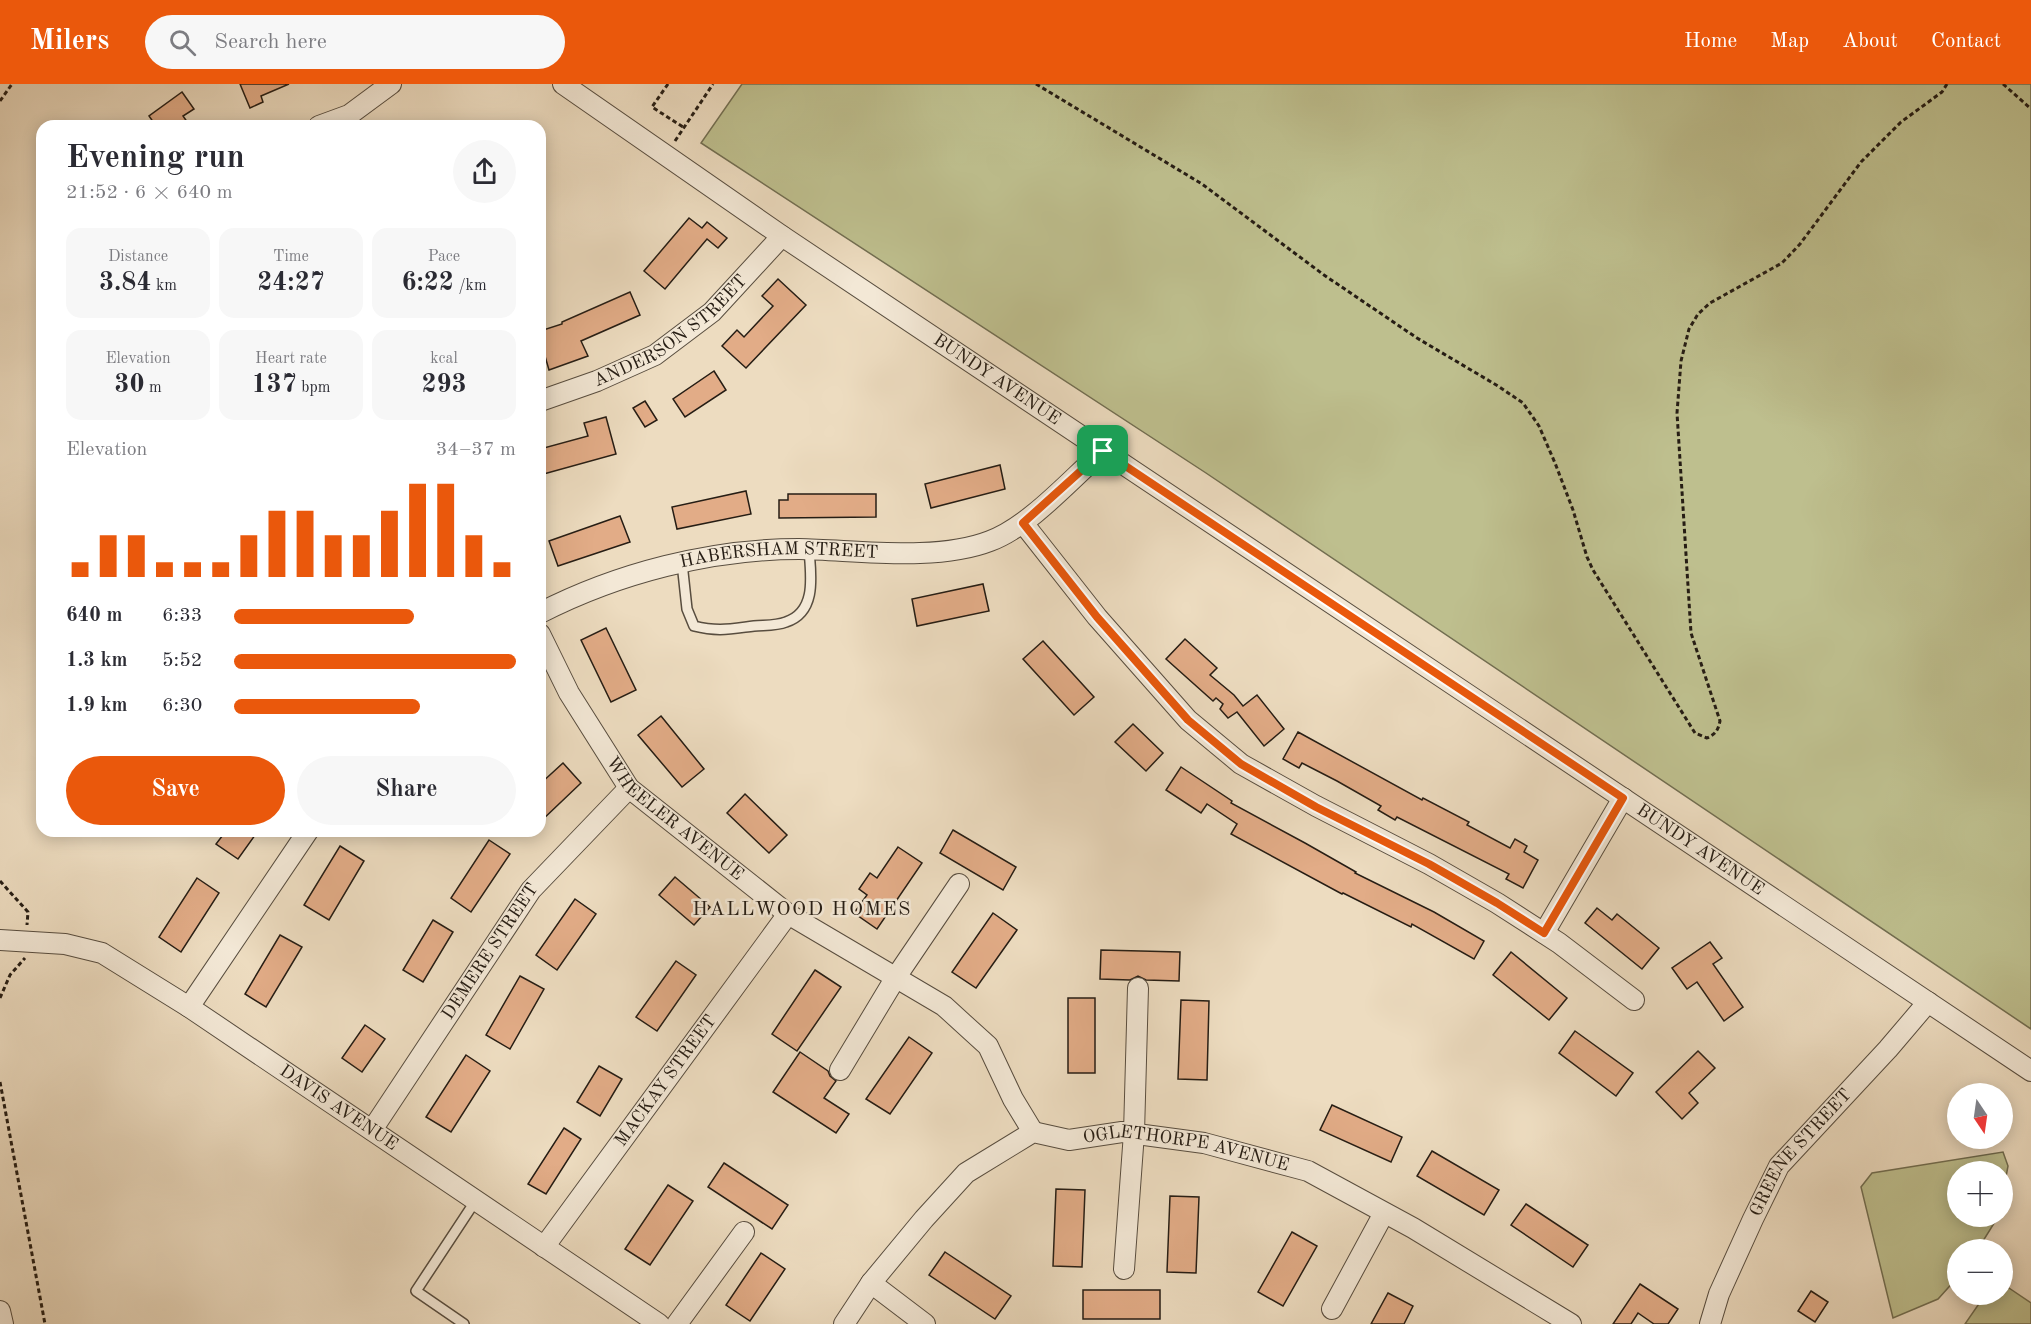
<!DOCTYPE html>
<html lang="en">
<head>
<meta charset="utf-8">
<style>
	:root { --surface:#fff; --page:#f7f7f7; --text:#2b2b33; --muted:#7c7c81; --accent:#ea580c }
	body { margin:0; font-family:"Old Standard TT",serif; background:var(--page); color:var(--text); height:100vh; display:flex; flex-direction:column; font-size:22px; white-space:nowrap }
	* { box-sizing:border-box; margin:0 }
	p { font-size:20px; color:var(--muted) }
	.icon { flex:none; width:33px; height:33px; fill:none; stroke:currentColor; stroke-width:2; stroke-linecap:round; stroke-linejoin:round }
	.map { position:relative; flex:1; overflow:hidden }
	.details { position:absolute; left:36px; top:36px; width:510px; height:717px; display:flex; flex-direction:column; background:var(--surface); border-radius:18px; box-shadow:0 3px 15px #0003 }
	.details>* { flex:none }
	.needle { width:39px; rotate:167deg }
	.buttons { position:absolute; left:1947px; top:999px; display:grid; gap:12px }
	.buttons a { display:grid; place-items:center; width:66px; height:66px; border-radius:50%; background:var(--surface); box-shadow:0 3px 15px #0003; font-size:30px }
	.pin { position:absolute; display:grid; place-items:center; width:51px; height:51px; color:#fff; margin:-26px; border-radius:12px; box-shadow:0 3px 9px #0006 }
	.round { display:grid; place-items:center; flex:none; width:63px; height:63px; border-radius:32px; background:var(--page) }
	.headline { display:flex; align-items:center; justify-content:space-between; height:102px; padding:0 30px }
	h1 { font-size:33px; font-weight:700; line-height:45px }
	.figures { display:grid; grid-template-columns:repeat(3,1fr); gap:9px; height:102px; padding:6px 30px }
	.figures div { display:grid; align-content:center; border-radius:15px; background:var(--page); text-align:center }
	.figures b { font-size:26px; font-weight:700 }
	.figures small { font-size:16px; font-weight:400 }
	.figures p { font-size:16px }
	.chart { height:168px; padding:12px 30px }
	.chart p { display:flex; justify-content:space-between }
	.chart svg { width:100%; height:108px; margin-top:6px; stroke:var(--accent); stroke-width:6 }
	.primary-button { display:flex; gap:12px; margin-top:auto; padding:12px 30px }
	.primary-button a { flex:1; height:69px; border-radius:36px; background:var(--accent); color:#fff; font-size:24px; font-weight:700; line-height:69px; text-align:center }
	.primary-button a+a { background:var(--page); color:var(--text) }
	ul { padding:0 30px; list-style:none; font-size:20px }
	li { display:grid; grid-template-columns:96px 72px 1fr; align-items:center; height:45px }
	li i { height:15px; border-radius:8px; background:var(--accent) }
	header { display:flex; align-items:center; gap:36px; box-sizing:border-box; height:84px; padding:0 30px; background:var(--accent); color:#fff }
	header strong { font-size:28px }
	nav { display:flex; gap:33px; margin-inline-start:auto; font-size:21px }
	.search { width:420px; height:54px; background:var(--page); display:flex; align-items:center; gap:15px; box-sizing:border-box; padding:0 21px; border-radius:33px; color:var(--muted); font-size:22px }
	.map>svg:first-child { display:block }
	.green { fill:#bebf8e; stroke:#726e51; stroke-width:1.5 }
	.building { fill:#e2ac87; stroke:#261d14; stroke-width:1.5 }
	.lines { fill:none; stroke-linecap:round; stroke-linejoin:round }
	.lane-casing { stroke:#584d3f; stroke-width:12 }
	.street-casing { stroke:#584d3f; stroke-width:22 }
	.path { stroke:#261d14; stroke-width:3; stroke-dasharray:4.5 3; stroke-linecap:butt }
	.lane { stroke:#f3e8d6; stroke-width:9 }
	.street { stroke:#f3e8d6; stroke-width:20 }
	.route-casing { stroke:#fff; stroke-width:12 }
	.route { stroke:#ea580c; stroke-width:8 }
	.labels { text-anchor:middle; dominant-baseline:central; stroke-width:5; stroke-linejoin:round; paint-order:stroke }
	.street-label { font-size:18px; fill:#261d14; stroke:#f3e8d6 }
	.neighbourhood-label { font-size:20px; letter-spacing:1.5px; fill:#261d14; stroke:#f3e8d6 }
</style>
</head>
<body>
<header>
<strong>Milers</strong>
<div class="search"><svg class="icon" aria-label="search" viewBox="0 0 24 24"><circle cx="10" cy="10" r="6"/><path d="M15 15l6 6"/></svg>Search here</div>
<nav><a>Home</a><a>Map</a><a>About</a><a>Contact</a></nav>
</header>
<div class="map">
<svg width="2031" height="1240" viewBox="0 0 2031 1240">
	<rect width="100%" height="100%" fill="#eddcc0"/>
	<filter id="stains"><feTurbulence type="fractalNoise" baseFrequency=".00333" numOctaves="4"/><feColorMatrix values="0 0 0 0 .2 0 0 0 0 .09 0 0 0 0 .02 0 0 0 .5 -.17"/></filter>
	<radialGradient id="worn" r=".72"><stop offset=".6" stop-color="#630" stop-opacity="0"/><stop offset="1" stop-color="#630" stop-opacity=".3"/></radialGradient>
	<g class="green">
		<path d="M 742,0 L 2031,0 L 2031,945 L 1206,389 L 701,59 Z"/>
		<path d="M 2003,1068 L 2008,1082 L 2003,1109 L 2002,1088 L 1958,1088 L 1958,1132 L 1998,1133 L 1978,1165 L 1958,1166 L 1957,1194 L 1938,1215 L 1893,1234 L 1861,1103 L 1872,1089 Z"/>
		<path d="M 2003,1200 L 2031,1219 L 2031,1240 L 1965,1240 L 1985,1211 L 2002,1210 Z"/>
	</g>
	<g class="building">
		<path d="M 240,0 L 289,0 L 261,12 L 263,18 L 250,24 Z"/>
		<path d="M 182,8 L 194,25 L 183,32 L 190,42 L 156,42 L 149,32 Z"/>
		<path d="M 689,134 L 702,144 L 707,138 L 727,154 L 718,164 L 707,155 L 665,205 L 644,187 Z"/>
		<path d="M 778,195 L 806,221 L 746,284 L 722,262 L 737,246 L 744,253 L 773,222 L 762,212 Z"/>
		<path d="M 630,208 L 640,231 L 581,257 L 588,272 L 549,286 L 545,272 L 540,273 L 540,247 L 562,240 L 562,238 Z"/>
		<path d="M 714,287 L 726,306 L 685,333 L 673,315 Z"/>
		<path d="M 645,317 L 657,336 L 645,343 L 633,324 Z"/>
		<path d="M 606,333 L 616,370 L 540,391 L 540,365 L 588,352 L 584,339 Z"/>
		<path d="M 1000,381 L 1005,405 L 931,424 L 925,400 Z"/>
		<path d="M 746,407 L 751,430 L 677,445 L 672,423 Z"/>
		<path d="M 788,410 L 876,410 L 876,433 L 779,434 L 779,416 L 788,416 Z"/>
		<path d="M 620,432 L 630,458 L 558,482 L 549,457 Z"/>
		<path d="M 983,500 L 989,527 L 917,542 L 912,515 Z"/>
		<path d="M 606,544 L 636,606 L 611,618 L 581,556 Z"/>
		<path d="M 1185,555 L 1217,584 L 1210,591 L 1234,611 L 1243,622 L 1257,611 L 1284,645 L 1264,662 L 1237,628 L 1228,634 L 1220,625 L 1223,620 L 1216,614 L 1213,617 L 1166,575 Z"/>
		<path d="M 1043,557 L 1094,613 L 1074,631 L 1023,575 Z"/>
		<path d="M 661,632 L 704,685 L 682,703 L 638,651 Z"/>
		<path d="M 1133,640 L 1163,669 L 1146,687 L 1115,658 Z"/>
		<path d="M 1298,648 L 1422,716 L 1423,714 L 1469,738 L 1467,741 L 1510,764 L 1515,755 L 1527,762 L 1524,768 L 1538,776 L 1523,804 L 1506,795 L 1509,790 L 1397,733 L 1395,736 L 1378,726 L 1381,722 L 1337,697 L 1302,679 L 1299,684 L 1283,675 Z"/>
		<path d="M 563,679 L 581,699 L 540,738 L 540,700 Z"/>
		<path d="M 1181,683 L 1232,717 L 1231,719 L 1305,759 L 1356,788 L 1355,789 L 1434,828 L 1484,857 L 1474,875 L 1412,840 L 1411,843 L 1343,809 L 1342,810 L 1231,750 L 1237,740 L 1207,720 L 1201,729 L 1166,706 Z"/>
		<path d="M 745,710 L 787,751 L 769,769 L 727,729 Z"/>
		<path d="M 953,746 L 1016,783 L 1003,806 L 940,769 Z"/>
		<path d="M 226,747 L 258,747 L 238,775 L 216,760 Z"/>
		<path d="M 489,756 L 510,770 L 471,828 L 451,814 Z"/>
		<path d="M 340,762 L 364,777 L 329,836 L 304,821 Z"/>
		<path d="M 898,763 L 922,779 L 877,845 L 854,829 L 867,811 L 859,805 L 870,789 L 877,794 Z"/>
		<path d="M 675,793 L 710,823 L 694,841 L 659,811 Z"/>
		<path d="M 197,794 L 219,809 L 181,868 L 159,853 Z"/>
		<path d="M 575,815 L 596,830 L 557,886 L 536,871 Z"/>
		<path d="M 1597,824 L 1612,836 L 1617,830 L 1659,864 L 1642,885 L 1585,839 Z"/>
		<path d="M 993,829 L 1017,846 L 976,904 L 952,888 Z"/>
		<path d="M 433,836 L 453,848 L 423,898 L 403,886 Z"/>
		<path d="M 280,851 L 302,863 L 266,923 L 245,910 Z"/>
		<path d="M 1710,858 L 1722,874 L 1713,880 L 1743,923 L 1724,937 L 1697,898 L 1687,905 L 1672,884 Z"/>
		<path d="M 1101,866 L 1180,868 L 1179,897 L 1146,896 L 1138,892 L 1130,896 L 1100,895 Z"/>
		<path d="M 1511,868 L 1567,914 L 1549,936 L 1493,891 Z"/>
		<path d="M 676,877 L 696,891 L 657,947 L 636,933 Z"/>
		<path d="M 815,886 L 841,903 L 797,967 L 772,950 Z"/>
		<path d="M 520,892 L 544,905 L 510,965 L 486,951 Z"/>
		<rect x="1068" y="914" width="27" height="75"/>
		<path d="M 1181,916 L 1209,917 L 1207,996 L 1178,995 Z"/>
		<path d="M 365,941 L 385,955 L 362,988 L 342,974 Z"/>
		<path d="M 1575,947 L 1633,989 L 1616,1012 L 1559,969 Z"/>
		<path d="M 909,953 L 932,969 L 890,1030 L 866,1015 Z"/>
		<path d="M 1698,967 L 1715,984 L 1689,1009 L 1698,1019 L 1682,1035 L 1656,1008 Z"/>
		<path d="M 800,968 L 828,987 L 830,992 L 836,997 L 824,1014 L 849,1030 L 836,1049 L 773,1008 Z"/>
		<path d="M 466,971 L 490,987 L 451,1048 L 426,1033 Z"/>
		<path d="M 599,982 L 622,995 L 600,1032 L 577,1018 Z"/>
		<path d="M 1332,1021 L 1402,1053 L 1391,1078 L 1320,1046 Z"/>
		<path d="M 564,1044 L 581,1055 L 546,1110 L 528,1100 Z"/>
		<path d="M 1432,1067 L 1499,1106 L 1484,1131 L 1417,1092 Z"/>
		<path d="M 724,1079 L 788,1121 L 772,1145 L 708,1103 Z"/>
		<path d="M 668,1101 L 693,1117 L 650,1181 L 625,1165 Z"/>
		<path d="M 1056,1105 L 1085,1106 L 1082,1183 L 1053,1182 Z"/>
		<path d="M 1170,1112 L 1199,1113 L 1196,1189 L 1167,1188 Z"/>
		<path d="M 1526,1120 L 1588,1161 L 1573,1183 L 1511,1141 Z"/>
		<path d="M 1292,1148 L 1317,1162 L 1283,1222 L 1258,1208 Z"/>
		<path d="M 945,1168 L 1011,1212 L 995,1235 L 929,1191 Z"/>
		<path d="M 761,1169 L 785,1185 L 750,1237 L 726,1221 Z"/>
		<path d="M 1640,1200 L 1678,1225 L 1668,1240 L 1654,1240 L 1638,1229 L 1631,1240 L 1613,1240 Z"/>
		<rect x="1083" y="1206" width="77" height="29"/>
		<path d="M 1811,1207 L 1828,1218 L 1815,1238 L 1798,1227 Z"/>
		<path d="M 1388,1209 L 1413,1222 L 1404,1240 L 1371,1240 Z"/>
	</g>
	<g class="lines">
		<defs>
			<g id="lane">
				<path d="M 682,479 L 687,525 L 694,542 C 718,548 730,545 754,542 C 764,541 776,542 786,538 C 817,528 811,491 809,466"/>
				<path d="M 464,1240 L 416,1207 L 476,1116"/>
			</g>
			<g id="street">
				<path id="s1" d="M 563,0 L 782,152 L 2031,987"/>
				<path d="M 319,42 L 349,31 L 391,0"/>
				<path id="s2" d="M 540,317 L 597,297 L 655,271 L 712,228 L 782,152"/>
				<path d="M 1023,439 L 1097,533 L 1188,636 L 1241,680 L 1316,722 L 1429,780 L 1497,819 L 1559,859 L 1634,916"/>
				<path id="s3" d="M 540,529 C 618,489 711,465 799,465 C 857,466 936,478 990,457 C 1030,442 1071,395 1103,367"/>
				<path id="s4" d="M 540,550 L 569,609 L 629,704 L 788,830 L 944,922 L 988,962 L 1013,1015 L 1033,1048"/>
				<path d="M 1544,849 L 1623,714"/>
				<path id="s5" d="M 0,856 L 65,860 L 102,869 L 189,923 L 659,1240"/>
				<path d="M 189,923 L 308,747"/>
				<path d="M 840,986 L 896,893 L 959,800"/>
				<path id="s6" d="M 372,1046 L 531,806 L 629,704"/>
				<path id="s7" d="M 544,1163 L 788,830"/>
				<path d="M 1124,1185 L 1134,1049 L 1138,904"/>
				<path d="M 871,1199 L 925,1240"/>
				<path d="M 1332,1225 L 1384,1129"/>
				<path d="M 0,1227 L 3,1240"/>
				<path d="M 677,1240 L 744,1148"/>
				<path id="s8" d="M 844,1240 L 871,1199 L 924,1135 L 966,1089 L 1033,1048 L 1069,1056 L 1122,1048 L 1204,1059 L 1308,1087 L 1413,1144 L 1571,1240"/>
				<path id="s9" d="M 1710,1240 L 1719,1210 L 1753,1135 L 1779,1082 L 1888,965 L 1928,918"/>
			</g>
		</defs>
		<use href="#lane" class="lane-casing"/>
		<use href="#street" class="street-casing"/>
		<g class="path">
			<path d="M 668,0 L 652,23 L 683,43"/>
			<path d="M 1036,0 L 1202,100 L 1324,191 L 1417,254 L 1498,302 L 1523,319 L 1539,342 L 1555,379 L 1573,426 L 1587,473 L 1593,486 L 1695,649 L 1707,654 C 1716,650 1718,646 1720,637 L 1691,549 L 1677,329 L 1681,277 L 1689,245 L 1698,230 L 1710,219 L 1782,179 L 1800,160 L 1861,78 L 1901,38 L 1942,8 L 1947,0"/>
			<path d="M 2003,0 L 2031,25"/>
			<path d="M 0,17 L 12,0"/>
			<path d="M 675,57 L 713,0"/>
			<path d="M 0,797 L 28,828 L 27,841"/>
			<path d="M 0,914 L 10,891 L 25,874"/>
			<path d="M 0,998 L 45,1240"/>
		</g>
		<use href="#lane" class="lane"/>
		<use href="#street" class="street"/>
	</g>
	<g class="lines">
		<defs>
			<path id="route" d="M 1103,367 L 1623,714 L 1544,849 L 1497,819 L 1429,780 L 1316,723 L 1241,680 L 1188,636 L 1097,533 L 1023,439 Z"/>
		</defs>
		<use href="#route" class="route-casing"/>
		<use href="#route" class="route"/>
	</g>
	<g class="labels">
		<g class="street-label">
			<text stroke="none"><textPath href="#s2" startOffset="150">ANDERSON STREET</textPath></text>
			<text stroke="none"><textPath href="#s1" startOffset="525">BUNDY AVENUE</textPath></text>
			<text stroke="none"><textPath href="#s3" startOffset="249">HABERSHAM STREET</textPath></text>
			<text stroke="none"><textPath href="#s4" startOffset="232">WHEELER AVENUE</textPath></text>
			<text stroke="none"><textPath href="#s1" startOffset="1371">BUNDY AVENUE</textPath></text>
			<text stroke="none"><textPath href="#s6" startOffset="214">DEMERE STREET</textPath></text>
			<text stroke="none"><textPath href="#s7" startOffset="206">MACKAY STREET</textPath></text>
			<text stroke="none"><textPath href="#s5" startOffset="386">DAVIS AVENUE</textPath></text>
			<text stroke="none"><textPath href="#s9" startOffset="196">GREENE STREET</textPath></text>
			<text stroke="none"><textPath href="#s8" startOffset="429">OGLETHORPE AVENUE</textPath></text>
		</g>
		<g class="neighbourhood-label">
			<text x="802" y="826">HALLWOOD HOMES</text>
		</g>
	</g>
	<rect width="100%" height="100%" filter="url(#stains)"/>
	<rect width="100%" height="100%" fill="url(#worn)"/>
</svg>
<div class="buttons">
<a><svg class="needle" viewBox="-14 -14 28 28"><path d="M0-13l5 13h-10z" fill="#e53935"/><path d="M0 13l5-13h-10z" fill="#7c7c81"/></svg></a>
<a>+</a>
<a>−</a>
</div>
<div class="pin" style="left:1103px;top:367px;background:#1e9e55"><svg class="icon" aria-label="arrive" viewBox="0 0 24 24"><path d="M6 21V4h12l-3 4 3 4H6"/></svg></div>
<section class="details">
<div class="headline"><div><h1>Evening run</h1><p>21:52 · 6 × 640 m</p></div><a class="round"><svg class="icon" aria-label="share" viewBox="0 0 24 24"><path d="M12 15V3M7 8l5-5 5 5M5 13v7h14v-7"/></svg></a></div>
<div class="figures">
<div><p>Distance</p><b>3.84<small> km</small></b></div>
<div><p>Time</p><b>24:27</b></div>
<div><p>Pace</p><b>6:22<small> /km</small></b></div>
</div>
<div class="figures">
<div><p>Elevation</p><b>30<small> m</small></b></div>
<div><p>Heart rate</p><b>137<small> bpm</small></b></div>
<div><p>kcal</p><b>293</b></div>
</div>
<div class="chart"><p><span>Elevation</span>34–37 m</p>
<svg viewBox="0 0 160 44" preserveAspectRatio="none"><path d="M5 44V38M15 44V27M25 44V27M35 44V38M45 44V38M55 44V38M65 44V27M75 44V17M85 44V17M95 44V27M105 44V27M115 44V17M125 44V6M135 44V6M145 44V27M155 44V38"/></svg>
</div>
<ul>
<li><b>640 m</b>6:33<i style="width:64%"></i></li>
<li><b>1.3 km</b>5:52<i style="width:100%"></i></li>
<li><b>1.9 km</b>6:30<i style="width:66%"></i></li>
</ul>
<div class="primary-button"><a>Save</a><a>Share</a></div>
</section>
</div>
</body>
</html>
